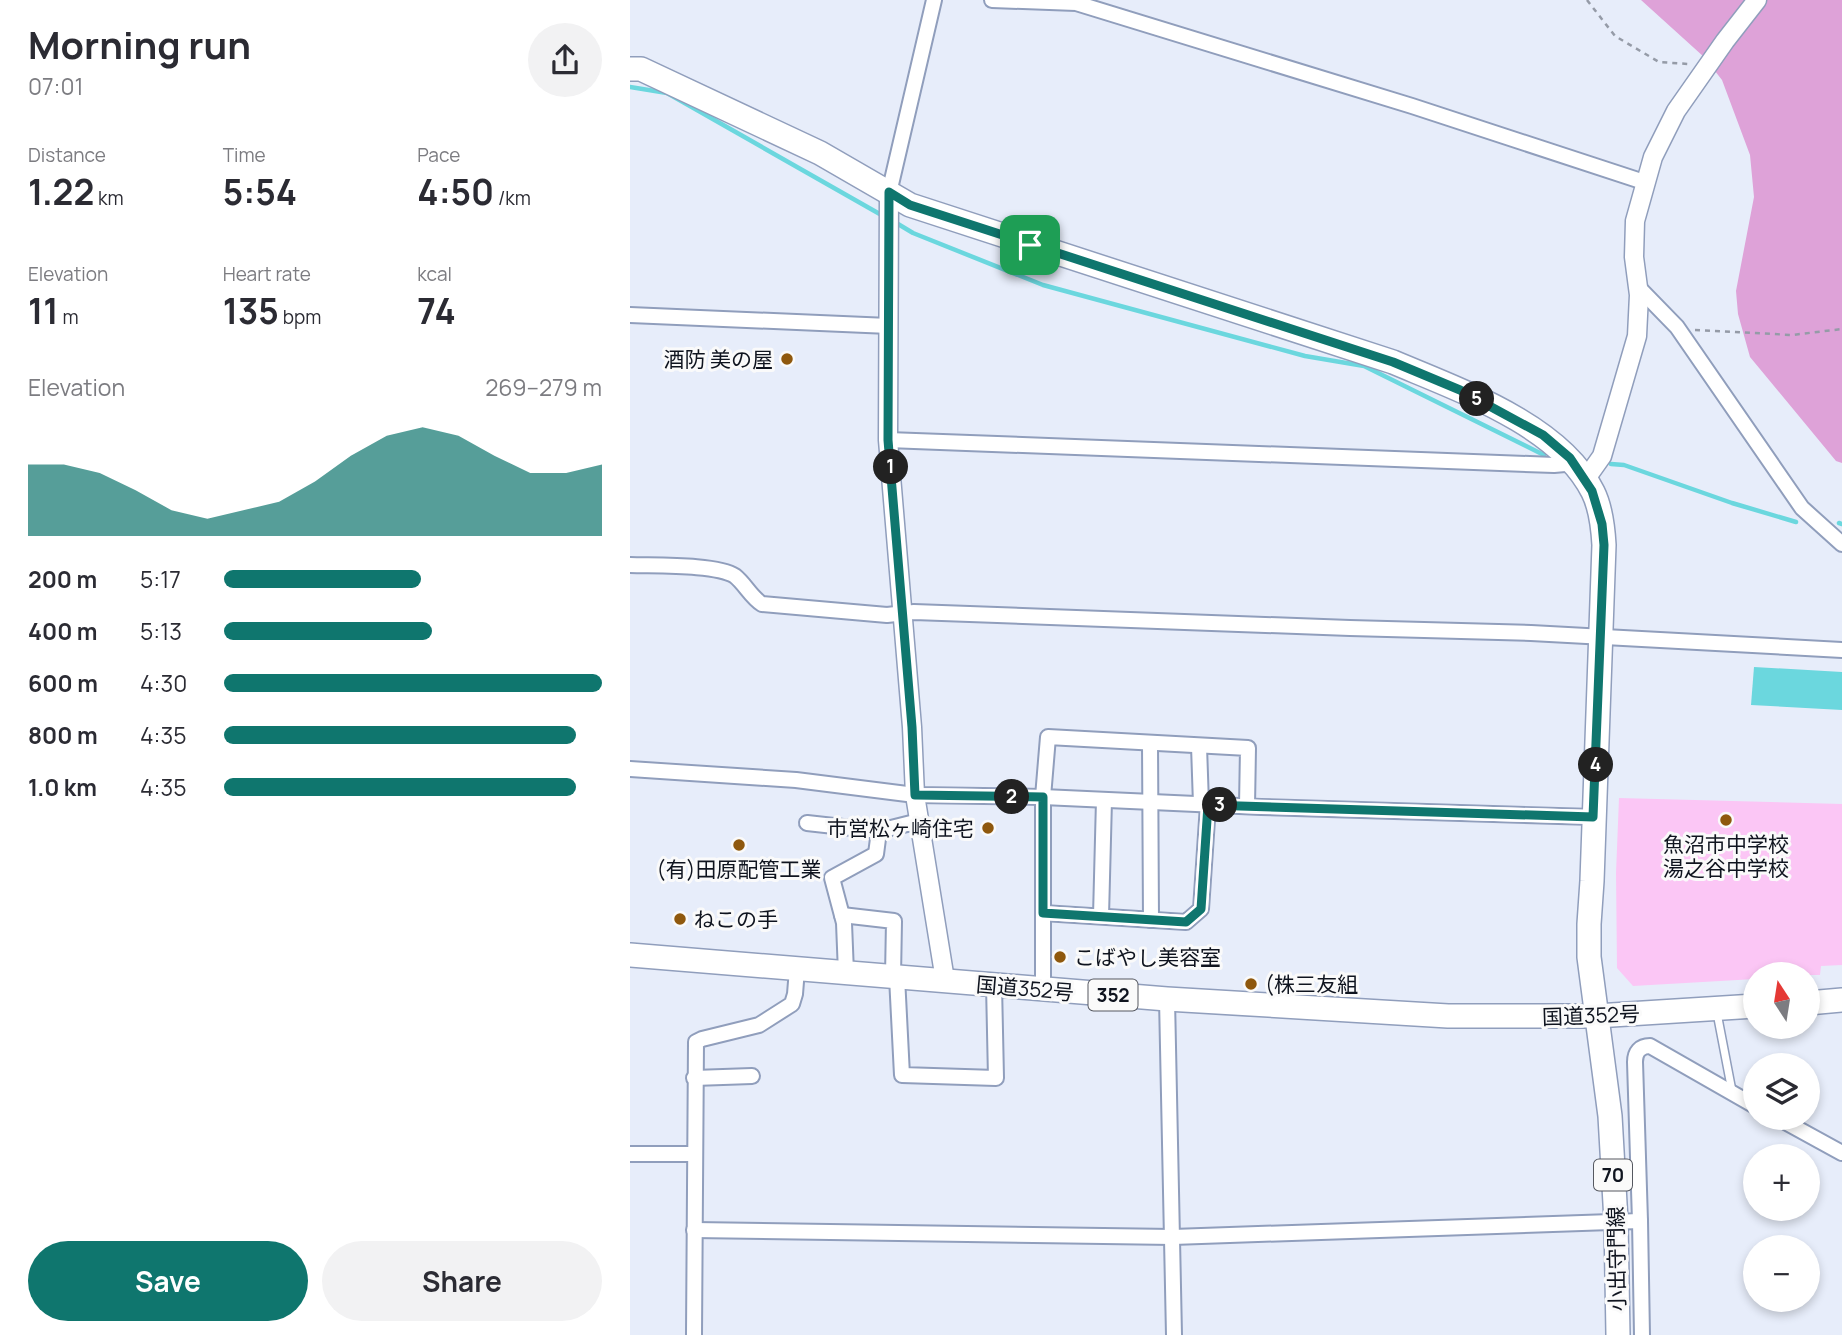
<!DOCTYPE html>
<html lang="en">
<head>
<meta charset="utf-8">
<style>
	:root { --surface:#fff; --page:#f2f2f3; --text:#2b2b33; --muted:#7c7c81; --accent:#0f766e }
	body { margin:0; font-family:Manrope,"Noto Sans JP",sans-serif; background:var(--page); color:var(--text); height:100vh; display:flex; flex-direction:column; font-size:26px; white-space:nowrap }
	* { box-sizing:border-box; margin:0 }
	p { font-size:23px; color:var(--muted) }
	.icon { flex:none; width:38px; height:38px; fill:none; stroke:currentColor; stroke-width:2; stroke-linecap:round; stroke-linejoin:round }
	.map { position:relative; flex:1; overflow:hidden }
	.details { display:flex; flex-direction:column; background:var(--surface); width:630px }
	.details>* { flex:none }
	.needle { width:46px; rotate:348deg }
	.controls { position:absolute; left:1113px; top:962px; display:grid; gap:14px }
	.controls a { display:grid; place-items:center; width:77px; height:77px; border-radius:50%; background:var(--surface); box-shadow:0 4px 10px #0003; font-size:35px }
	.pin { position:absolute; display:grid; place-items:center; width:60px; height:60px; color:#fff; margin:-30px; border-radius:14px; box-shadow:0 4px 10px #0006 }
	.km { position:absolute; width:35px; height:35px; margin:-18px; border-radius:50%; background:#222; color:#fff; font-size:19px; line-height:35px; text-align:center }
	.round { display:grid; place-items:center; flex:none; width:74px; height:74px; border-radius:37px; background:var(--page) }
	.headline { display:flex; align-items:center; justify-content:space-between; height:119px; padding:0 28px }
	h1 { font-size:38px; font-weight:700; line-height:52px }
	.metrics { display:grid; grid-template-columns:repeat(3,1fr); gap:10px; height:119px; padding:7px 28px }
	.metrics div { display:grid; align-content:center }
	.metrics b { font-size:35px; font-weight:700 }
	.metrics small { font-size:19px; font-weight:400 }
	.metrics p { font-size:19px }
	.chart { height:196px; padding:14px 28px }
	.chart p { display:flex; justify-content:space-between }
	.chart svg { width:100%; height:126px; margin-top:7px; fill:var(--accent); opacity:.7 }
	.action { display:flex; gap:14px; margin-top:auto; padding:14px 28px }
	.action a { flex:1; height:80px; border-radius:42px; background:var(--accent); color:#fff; font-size:28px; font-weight:700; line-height:80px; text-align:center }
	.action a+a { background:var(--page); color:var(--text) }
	ul { padding:0 28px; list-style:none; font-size:23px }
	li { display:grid; grid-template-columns:112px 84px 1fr; align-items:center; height:52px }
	li i { height:18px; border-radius:9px; background:var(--accent) }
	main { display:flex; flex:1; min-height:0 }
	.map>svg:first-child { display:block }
	.green { fill:#fbc6f5 }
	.forest { fill:#dea2d8 }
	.water { fill:#6bd7de }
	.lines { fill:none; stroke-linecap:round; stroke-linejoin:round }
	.stream { stroke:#6bd7de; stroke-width:4.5 }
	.service-casing { stroke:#909ebc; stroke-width:10 }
	.minor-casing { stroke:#909ebc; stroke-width:18 }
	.tertiary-casing { stroke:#909ebc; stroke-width:21 }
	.primary-casing { stroke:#909ebc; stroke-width:26 }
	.trunk-casing { stroke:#909ebc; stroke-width:26 }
	.path { stroke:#959ba7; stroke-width:2.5; stroke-dasharray:5 5; stroke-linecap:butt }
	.service { stroke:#fff; stroke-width:7 }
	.minor { stroke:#fff; stroke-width:14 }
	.tertiary { stroke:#fff; stroke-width:18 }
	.primary { stroke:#fff; stroke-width:23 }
	.trunk { stroke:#fff; stroke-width:23 }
	.route-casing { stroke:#fff; stroke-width:14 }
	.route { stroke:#0f766e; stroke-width:9 }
	.poi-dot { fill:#8f580d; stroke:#fafafa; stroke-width:2.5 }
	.labels { text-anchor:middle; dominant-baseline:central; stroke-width:6; stroke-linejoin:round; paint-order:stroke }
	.shield { fill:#fafafa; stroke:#565961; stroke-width:2 }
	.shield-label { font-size:19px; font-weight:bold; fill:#0f141f }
	.poi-label { font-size:21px; fill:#0f141f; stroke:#fafafa; text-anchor:start }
	.street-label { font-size:21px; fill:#0f141f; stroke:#fafafa }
</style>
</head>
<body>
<main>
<section class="details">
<div class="headline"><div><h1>Morning run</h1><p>07:01</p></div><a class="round"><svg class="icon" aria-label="share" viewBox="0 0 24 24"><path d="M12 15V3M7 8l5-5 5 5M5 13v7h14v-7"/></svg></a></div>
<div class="metrics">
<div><p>Distance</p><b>1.22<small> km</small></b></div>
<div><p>Time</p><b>5:54</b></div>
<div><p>Pace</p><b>4:50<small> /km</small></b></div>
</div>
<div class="metrics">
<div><p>Elevation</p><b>11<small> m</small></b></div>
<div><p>Heart rate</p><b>135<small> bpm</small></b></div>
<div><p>kcal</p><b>74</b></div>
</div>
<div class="chart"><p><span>Elevation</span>269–279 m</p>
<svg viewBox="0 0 160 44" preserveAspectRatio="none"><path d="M0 44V19L10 19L20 22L30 28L40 35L50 38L60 35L70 32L80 25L90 16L100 9L110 6L120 9L130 16L140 22L150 22L160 19V44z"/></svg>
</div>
<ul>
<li><b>200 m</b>5:17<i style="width:52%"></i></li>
<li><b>400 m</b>5:13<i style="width:55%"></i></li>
<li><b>600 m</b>4:30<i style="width:100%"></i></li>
<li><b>800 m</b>4:35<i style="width:93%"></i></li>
<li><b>1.0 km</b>4:35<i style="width:93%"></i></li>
</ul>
<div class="action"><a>Save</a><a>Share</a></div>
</section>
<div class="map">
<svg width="1212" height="1335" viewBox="0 0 1212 1335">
	<rect width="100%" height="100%" fill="#e7edfa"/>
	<path class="green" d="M 989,798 L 1212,804 L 1212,965 L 1191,966 L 1190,975 L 1125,975 L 1125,979 L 1003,986 L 987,968 L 986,873 Z"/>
	<path class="forest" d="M 1011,0 L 1212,0 L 1212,463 L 1206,461 L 1120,357 L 1108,314 L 1106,291 L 1124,197 L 1120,155 L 1092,80 L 1074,57 Z"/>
	<path class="water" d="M 1124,667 L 1212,672 L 1212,710 L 1121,705 Z"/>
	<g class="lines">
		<g class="stream">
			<path d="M 0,87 L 37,93 L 255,217"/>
			<path d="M 263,221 L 283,233 L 413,285 L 675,356 L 734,366 L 914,455"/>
			<path d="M 981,464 L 994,465 L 1102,503 L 1166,522"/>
			<path d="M 1209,523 L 1212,524"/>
		</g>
		<defs>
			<path id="service" d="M 1087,1013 L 1102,1091"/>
			<g id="minor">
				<path d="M 362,0 L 446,3 L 782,106 L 1014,182"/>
				<path d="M 259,193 L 304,0"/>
				<path d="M 1009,288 L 1047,327 L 1172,508 L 1212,544"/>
				<path d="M 0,315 L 259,326"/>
				<path d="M 258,440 L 924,465 L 935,464 L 940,458"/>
				<path d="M 0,565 C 24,566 87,564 105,576 C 115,584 121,597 132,604 L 257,615 L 284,612 L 720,628 L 901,633 L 1212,650"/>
				<path d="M 520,743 L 521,920"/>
				<path d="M 569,746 L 571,804"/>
				<path d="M 0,769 L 166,780 L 285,795 L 413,797 L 631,807 L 963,817"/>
				<path d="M 177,823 L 249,831"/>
				<path d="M 413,913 L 556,922 L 571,909 L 578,805"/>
				<path d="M 212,915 L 264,921 L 263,976"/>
				<path d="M 471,916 L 474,800"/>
				<path d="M 216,973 L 214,923 L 202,878 L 246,854 L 249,831 L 289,821"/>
				<path d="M 267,977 L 272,1075 L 366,1078 L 364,985"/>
				<path d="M 413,990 L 413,797 L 418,737 L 618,748 L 617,806"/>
				<path d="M 537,999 L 544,1335"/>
				<path d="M 64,1078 L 122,1076"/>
				<path d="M 1148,1118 L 1212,1153"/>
				<path d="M 0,1154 L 64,1154"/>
				<path d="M 1010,1221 L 1012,1335"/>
				<path d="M 64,1230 L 543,1237 L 1010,1221 L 1005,1062 C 1005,1052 1010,1046 1020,1046 L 1125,1106"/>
				<path d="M 64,1335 L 66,1042 L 72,1039 L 129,1025 L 162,1004 L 165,994 L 167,969"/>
			</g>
			<g id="tertiary">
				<path d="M 259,193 L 258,440 L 282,727 L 285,795 L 315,980"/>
				<path d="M 955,480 L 972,456 L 1007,336 L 1009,295 L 1004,257 L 1005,221 L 1023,157 L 1046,111 L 1095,41 L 1127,0"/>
			</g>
			<path id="primary" d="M 0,69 L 11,69 L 190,153 L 280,205 L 763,362 C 829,390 930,425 963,492 C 971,508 973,527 974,545 L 962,881 L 959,924 L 959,957 L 980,1116 L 986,1221 L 988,1335"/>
			<g id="trunk">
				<path d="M 0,955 L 537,999 L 818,1016 L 966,1016 L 1125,1006"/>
				<path d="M 1178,1003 L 1212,1000"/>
			</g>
		</defs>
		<use href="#service" class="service-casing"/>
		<use href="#minor" class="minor-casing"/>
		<use href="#tertiary" class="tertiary-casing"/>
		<use href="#primary" class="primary-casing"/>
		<use href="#trunk" class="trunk-casing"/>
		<g class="path">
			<path d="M 957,0 L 985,36 L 1029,62 L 1059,64"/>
			<path d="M 1065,330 L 1162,335 L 1212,329"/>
		</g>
		<use href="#service" class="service"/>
		<use href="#minor" class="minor"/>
		<use href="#tertiary" class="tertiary"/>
		<use href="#primary" class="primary"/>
		<use href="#trunk" class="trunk"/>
	</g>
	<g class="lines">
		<defs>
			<path id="route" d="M 259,192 L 280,205 L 763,362 L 830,390 L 913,435 L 940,458 L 962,491 L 972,524 L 974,545 L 963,817 L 578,805 L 571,909 L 556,922 L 413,913 L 413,797 L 285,795 L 282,727 L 258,440 Z"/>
		</defs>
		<use href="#route" class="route-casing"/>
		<use href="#route" class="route"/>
	</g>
	<g class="poi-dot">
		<circle cx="157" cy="359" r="7"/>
		<circle cx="1096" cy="820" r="7"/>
		<circle cx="358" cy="828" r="7"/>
		<circle cx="109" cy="845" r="7"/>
		<circle cx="50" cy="919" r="7"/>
		<circle cx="430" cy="957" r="7"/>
		<circle cx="621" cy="984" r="7"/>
	</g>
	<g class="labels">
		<g class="shield">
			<rect x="458.5" y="979.5" width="49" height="31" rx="5"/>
			<rect x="964" y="1159.5" width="38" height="31" rx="5"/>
		</g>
		<g class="shield-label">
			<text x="483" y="995">352</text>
			<text x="983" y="1175">70</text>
		</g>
		<g class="poi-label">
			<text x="143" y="359" text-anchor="end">酒防 美の屋</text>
			<text x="344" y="828" text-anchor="end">市営松ヶ崎住宅</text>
			<text x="1096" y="844" text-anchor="middle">魚沼市中学校<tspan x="1096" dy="24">湯之谷中学校</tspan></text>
			<text x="109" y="869" text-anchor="middle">(有)田原配管工業</text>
			<text x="64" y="919">ねこの手</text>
			<text x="444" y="957">こばやし美容室</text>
			<text x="635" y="984">(株三友組</text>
		</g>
		<g class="street-label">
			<text transform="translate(395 988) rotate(5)">国道352号</text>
			<text transform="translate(961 1015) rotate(-2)">国道352号</text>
			<text transform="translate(986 1259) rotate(-91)">小出守門線</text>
		</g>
	</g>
</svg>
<div class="controls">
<a><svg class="needle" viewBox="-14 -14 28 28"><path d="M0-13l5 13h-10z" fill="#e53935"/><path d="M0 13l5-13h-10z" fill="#7c7c81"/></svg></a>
<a><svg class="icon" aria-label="layers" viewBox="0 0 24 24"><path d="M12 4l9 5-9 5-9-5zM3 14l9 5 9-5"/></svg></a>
<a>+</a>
<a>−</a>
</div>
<div class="pin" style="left:400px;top:245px;background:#1e9e55"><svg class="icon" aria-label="arrive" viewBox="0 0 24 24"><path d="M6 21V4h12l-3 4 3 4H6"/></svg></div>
<b class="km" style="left:261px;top:467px">1</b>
<b class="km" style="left:382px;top:797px">2</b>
<b class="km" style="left:590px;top:805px">3</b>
<b class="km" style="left:966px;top:765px">4</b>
<b class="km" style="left:847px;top:399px">5</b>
</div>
</main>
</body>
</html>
